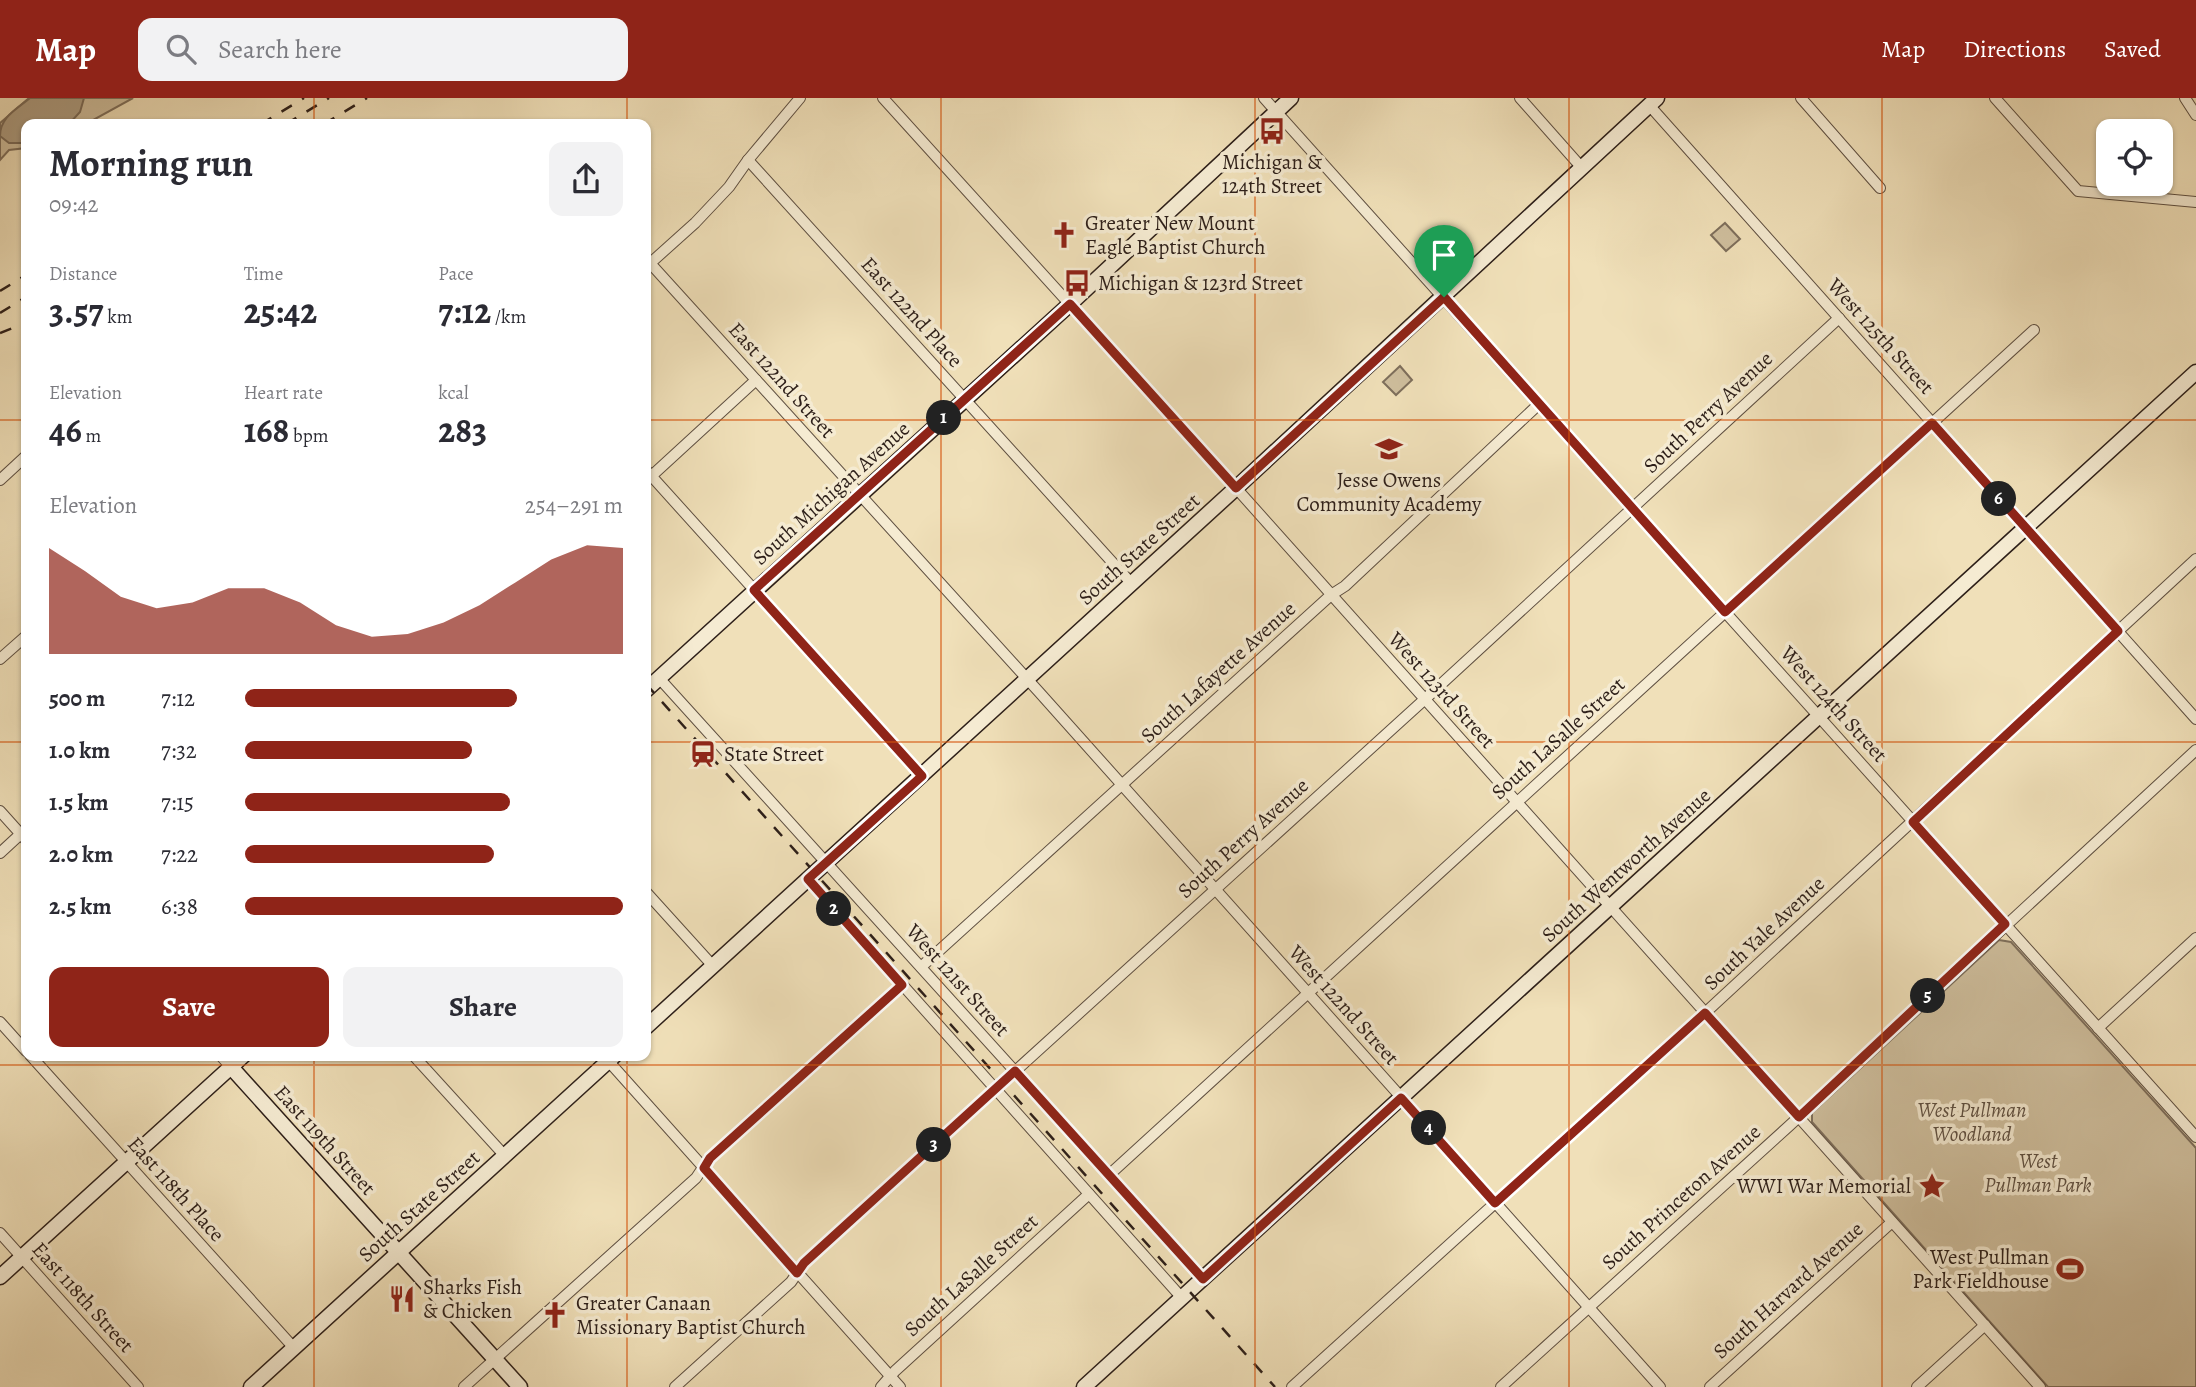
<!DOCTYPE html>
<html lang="en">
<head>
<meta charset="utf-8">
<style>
	:root { --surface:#fff; --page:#f2f2f3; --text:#2b2b33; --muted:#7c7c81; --accent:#8f2418 }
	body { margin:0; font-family:Alegreya,serif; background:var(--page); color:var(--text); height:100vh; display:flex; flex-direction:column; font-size:26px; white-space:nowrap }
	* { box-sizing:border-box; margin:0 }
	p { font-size:23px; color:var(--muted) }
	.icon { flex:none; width:38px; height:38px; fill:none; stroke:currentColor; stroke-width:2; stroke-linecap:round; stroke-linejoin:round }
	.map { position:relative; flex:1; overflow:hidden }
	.sheet { position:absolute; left:21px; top:21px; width:630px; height:942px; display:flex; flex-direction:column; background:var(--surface); border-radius:14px; box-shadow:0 2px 5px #0004 }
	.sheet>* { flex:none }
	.buttons { position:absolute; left:2096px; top:21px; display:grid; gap:14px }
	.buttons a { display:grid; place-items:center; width:77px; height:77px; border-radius:14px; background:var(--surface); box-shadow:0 2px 5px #0004; font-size:35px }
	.pin { position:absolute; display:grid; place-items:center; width:60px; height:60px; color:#fff; margin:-72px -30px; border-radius:50% 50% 50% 0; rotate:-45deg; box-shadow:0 0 7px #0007 }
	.pin .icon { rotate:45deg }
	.km { position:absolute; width:35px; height:35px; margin:-18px; border-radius:50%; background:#222; color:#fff; font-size:19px; line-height:35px; text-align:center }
	.round { display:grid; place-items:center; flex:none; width:74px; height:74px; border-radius:14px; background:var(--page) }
	.summary { display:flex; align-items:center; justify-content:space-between; height:119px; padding:0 28px }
	h1 { font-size:38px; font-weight:700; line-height:52px }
	.metrics { display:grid; grid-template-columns:repeat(3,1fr); gap:10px; height:119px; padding:7px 28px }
	.metrics div { display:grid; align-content:center }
	.metrics b { font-size:35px; font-weight:700 }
	.metrics small { font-size:19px; font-weight:400 }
	.metrics p { font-size:19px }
	.chart { height:196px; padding:14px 28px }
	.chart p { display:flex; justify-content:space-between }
	.chart svg { width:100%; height:126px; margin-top:7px; fill:var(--accent); opacity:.7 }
	.primary-button { display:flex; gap:14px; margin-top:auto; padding:14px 28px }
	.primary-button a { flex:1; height:80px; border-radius:14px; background:var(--accent); color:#fff; font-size:28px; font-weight:700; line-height:80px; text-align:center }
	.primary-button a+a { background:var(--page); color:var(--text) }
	ul { padding:0 28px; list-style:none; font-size:23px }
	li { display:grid; grid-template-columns:112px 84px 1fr; align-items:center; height:52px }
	li i { height:18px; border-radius:9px; background:var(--accent) }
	header { display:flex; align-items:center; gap:42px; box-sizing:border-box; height:98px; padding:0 35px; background:var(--accent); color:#fff }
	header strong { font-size:33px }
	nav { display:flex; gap:38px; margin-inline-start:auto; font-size:24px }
	.search { width:490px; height:63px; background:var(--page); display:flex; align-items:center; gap:18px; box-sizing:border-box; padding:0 24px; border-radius:14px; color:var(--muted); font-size:26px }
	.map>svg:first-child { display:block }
	.green { fill:#cfbf9e; stroke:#7e6f5c; stroke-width:2 }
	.water { fill:#ae9e83; stroke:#7a6b59; stroke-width:2 }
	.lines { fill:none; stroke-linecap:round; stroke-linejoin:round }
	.street-casing { stroke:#5e4f41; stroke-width:12 }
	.secondary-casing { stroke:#2d1f19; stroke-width:17 }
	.street { stroke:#f5ebd2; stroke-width:10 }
	.secondary { stroke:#f5ebd2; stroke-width:14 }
	.rail { stroke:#2d1f19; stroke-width:2.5; stroke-dasharray:12 12; stroke-linecap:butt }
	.route-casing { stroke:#fff; stroke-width:14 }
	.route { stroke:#8f2418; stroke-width:9 }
	.grid { fill:none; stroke:#d5530d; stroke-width:2; stroke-opacity:0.55 }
	.labels { text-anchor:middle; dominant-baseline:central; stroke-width:7; stroke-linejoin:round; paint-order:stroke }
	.poi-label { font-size:21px; fill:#2d1f19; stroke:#f5ebd2; text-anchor:start }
	.street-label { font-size:21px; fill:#2d1f19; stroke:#f5ebd2 }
	.park-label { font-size:21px; font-style:italic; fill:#5e4f41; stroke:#f5ebd2 }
</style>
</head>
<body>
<header>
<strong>Map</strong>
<div class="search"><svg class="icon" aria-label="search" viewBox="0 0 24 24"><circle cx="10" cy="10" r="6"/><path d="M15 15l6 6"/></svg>Search here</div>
<nav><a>Map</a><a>Directions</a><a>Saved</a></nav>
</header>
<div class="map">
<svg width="2196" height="1289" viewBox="0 0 2196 1289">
	<rect width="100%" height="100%" fill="#f0e0b9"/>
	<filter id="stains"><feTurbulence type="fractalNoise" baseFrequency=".00286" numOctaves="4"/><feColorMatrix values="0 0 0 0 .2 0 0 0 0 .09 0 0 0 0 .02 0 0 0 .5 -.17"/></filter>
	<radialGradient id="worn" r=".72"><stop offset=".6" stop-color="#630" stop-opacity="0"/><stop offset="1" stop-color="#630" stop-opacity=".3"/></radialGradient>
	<g class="green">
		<path d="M 29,0 L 133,0 L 86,26 L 26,26 L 26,50 L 9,52 L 0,62 L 0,25 Z"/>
		<path d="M 1725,125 L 1740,141 L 1726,153 L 1711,137 Z"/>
		<path d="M 1400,268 L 1412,282 L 1396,297 L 1383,284 Z"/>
		<path d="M 1999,842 L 2011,844 L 2196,1050 L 2196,1289 L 2048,1289 L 1812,1024 L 1812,1015 Z"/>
	</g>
	<path class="water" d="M 30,0 L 84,0 L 80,14 L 69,26 L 26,26 L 26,45 L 9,45 L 0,38 C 0,19 17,11 30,0 Z"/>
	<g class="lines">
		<defs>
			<g id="street">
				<path d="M 883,0 L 1228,381 L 2040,1289"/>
				<path d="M 1264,0 L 2196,1039"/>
				<path d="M 1520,0 L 1582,70"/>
				<path d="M 1801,0 L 1880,90"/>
				<path d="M 1995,0 L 2078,93 L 2196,104"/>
				<path d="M 2185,0 L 2196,17"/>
				<path d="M 1649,7 L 2196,621"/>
				<path d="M 748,62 L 1132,486"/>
				<path d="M 650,165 L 1039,594 L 1660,1289"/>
				<path d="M 646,169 L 695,125 L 729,89 L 748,62 L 800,0"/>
				<path d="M 646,372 L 922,678"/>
				<path d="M 0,382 L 26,358"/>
				<path d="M 646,383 L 756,282"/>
				<path d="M 0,561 L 26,538"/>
				<path d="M 659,580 L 1203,1181"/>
				<path d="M 0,713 L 26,742"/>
				<path d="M 0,755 L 26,731"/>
				<path d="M 808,781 L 1182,1200"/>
				<path d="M 646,794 L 713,868"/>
				<path d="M 921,869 L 1331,497 L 1345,488 L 1539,306"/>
				<path d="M 0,924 L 26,953"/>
				<path d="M 2098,930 L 2196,840"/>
				<path d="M 30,957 L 294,1250"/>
				<path d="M 220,957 L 231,969"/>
				<path d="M 413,957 L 505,1058"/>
				<path d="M 603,957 L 900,1289"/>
				<path d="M 1109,1077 L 2034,232"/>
				<path d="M 0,1135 L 138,1289"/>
				<path d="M 464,1289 L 696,1080 L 708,1062 L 902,887"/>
				<path d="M 675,1289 L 791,1184 L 804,1165 L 1425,601 L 1839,220"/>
				<path d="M 881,1289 L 895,1273 L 1089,1096"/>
				<path d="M 1292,1289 L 1705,915 L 2196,461"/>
				<path d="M 1501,1289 L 1789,1028 L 2196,652"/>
				<path d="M 1710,1289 L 1892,1124"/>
				<path d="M 1917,1289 L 1985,1227"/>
			</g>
			<g id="secondary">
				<path d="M 646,592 L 1070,206 L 1291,0"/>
				<path d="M 646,929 L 1236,390 L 1657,0"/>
				<path d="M 231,969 L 520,1289"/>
				<path d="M 0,1179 L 244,957"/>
				<path d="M 251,1289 L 615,957"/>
				<path d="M 1084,1289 L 2196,274"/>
			</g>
		</defs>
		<use href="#street" class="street-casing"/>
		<use href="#secondary" class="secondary-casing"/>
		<use href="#street" class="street"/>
		<use href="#secondary" class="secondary"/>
		<g class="rail">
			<path d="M 261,26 L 304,0"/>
			<path d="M 286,26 L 329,0"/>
			<path d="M 324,26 L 367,0"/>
			<path d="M 0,193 L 26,177"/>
			<path d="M 0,215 L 26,199"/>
			<path d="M 0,235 L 26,225"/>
			<path d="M 646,586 L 1275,1289"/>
		</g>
	</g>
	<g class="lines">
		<defs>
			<path id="route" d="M 1444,199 L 1725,514 L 1932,325 L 2118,533 L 1913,724 L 2005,826 L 1799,1019 L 1705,915 L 1495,1105 L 1401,1000 L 1203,1181 L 1015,973 L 804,1165 L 797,1175 L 704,1070 L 710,1060 L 902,887 L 808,781 L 922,678 L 754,492 L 1070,206 L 1236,390 Z"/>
		</defs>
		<use href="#route" class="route-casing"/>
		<use href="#route" class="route"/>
	</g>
	<path class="grid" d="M 314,0 L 314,26M 627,0 L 627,26M 941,0 L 941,1289M 1255,0 L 1255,1289M 1569,0 L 1569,1289M 1882,0 L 1882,1289M 0,322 L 26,322M 646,322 L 2196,322M 0,644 L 26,644M 646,644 L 2196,644M 314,957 L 314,1289M 627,957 L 627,1289M 0,967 L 2196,967"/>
	<defs>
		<symbol id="bus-bare" viewBox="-9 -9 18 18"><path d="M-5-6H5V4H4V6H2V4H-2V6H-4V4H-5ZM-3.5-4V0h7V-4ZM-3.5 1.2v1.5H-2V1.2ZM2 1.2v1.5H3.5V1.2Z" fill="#8f2418" stroke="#f5ebd2" stroke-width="2.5" paint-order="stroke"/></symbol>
		<symbol id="church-bare" viewBox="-9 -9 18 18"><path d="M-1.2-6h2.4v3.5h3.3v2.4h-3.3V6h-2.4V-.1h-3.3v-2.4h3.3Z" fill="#8f2418" stroke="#f5ebd2" stroke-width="2.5" paint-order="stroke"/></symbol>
		<symbol id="school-bare" viewBox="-9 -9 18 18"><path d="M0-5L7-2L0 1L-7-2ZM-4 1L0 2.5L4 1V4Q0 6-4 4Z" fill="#8f2418" stroke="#f5ebd2" stroke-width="2.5" paint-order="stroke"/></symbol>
		<symbol id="station-bare" viewBox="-9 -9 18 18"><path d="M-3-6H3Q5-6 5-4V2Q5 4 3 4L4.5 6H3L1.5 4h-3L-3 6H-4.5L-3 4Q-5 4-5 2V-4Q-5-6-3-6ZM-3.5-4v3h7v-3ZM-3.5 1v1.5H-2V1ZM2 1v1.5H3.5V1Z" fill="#8f2418" stroke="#f5ebd2" stroke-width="2.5" paint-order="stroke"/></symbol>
		<symbol id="sight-bare" viewBox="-9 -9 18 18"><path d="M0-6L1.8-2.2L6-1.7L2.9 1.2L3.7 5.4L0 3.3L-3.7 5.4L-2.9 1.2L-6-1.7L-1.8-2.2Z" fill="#8f2418" stroke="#f5ebd2" stroke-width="2.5" paint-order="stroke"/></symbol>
		<symbol id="stadium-bare" viewBox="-9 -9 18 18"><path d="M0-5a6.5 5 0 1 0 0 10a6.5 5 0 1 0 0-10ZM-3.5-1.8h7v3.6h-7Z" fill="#8f2418" stroke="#f5ebd2" stroke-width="2.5" paint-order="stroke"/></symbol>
		<symbol id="restaurant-bare" viewBox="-9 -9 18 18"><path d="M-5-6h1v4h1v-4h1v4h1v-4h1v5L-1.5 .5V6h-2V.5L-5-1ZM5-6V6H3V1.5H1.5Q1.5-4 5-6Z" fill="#8f2418" stroke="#f5ebd2" stroke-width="2.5" paint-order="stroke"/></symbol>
	</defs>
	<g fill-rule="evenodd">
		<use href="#bus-bare" x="1253" y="14" width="38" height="38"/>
		<use href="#church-bare" x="1045" y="118" width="38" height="38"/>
		<use href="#bus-bare" x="1058" y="166" width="38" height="38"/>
		<use href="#school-bare" x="1370" y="332" width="38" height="38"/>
		<use href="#station-bare" x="684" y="637" width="38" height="38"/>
		<use href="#sight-bare" x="1913" y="1069" width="38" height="38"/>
		<use href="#stadium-bare" x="2051" y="1152" width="38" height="38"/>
		<use href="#restaurant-bare" x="383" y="1182" width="38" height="38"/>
		<use href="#church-bare" x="536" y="1198" width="38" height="38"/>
	</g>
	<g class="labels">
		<g class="poi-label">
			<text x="1272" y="64" text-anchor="middle">Michigan &amp;<tspan x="1272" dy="24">124th Street</tspan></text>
			<text x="1085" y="125">Greater New Mount<tspan x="1085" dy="24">Eagle Baptist Church</tspan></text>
			<text x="1098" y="185">Michigan &amp; 123rd Street</text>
			<text x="1389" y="382" text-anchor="middle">Jesse Owens<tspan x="1389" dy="24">Community Academy</tspan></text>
			<text x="724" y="656">State Street</text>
			<text x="1911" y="1088" text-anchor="end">WWI War Memorial</text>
			<text x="2049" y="1159" text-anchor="end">West Pullman<tspan x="2049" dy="24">Park Fieldhouse</tspan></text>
			<text x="423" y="1189">Sharks Fish<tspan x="423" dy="24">&amp; Chicken</tspan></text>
			<text x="576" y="1205">Greater Canaan<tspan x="576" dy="24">Missionary Baptist Church</tspan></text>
		</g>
		<g class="street-label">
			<text transform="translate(912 214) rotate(48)">East 122nd Place</text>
			<text transform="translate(1881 238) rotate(48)">West 125th Street</text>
			<text transform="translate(782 282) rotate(48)">East 122nd Street</text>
			<text transform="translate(1708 314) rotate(-43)">South Perry Avenue</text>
			<text transform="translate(831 395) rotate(-42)">South Michigan Avenue</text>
			<text transform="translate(1139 451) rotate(-42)">South State Street</text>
			<text transform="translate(1218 574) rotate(-42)">South Lafayette Avenue</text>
			<text transform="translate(1442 592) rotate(48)">West 123rd Street</text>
			<text transform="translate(1834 606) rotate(48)">West 124th Street</text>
			<text transform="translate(1558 640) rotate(-42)">South LaSalle Street</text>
			<text transform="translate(1243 740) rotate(-42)">South Perry Avenue</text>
			<text transform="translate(1626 767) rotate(-42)">South Wentworth Avenue</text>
			<text transform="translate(1764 835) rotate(-43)">South Yale Avenue</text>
			<text transform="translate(958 882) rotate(48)">West 121st Street</text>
			<text transform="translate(1344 907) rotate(48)">West 122nd Street</text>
			<text transform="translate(325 1042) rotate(48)">East 119th Street</text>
			<text transform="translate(176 1091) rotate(48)">East 118th Place</text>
			<text transform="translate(1681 1099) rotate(-42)">South Princeton Avenue</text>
			<text transform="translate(419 1108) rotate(-42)">South State Street</text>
			<text transform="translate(971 1177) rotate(-42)">South LaSalle Street</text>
			<text transform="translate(1788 1192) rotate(-42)">South Harvard Avenue</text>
			<text transform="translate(83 1199) rotate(48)">East 118th Street</text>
		</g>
		<g class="park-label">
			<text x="1972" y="1012">West Pullman<tspan x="1972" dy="24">Woodland</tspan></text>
			<text x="2038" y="1063">West<tspan x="2038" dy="24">Pullman Park</tspan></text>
		</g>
	</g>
	<rect width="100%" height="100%" filter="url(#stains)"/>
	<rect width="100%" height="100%" fill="url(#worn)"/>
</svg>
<div class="buttons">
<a><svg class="icon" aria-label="locate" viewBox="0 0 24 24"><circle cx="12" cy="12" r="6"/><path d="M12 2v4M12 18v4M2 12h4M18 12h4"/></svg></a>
</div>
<div class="pin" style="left:1444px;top:199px;background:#1e9e55"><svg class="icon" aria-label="arrive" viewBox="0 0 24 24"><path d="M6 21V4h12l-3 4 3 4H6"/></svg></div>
<b class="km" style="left:944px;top:320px">1</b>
<b class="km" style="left:834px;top:811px">2</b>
<b class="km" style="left:934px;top:1047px">3</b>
<b class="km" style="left:1429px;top:1030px">4</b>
<b class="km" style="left:1928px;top:898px">5</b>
<b class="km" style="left:1999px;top:401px">6</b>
<section class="sheet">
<div class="summary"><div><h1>Morning run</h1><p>09:42</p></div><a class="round"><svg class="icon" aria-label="share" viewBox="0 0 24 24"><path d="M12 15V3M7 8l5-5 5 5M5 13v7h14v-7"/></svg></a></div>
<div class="metrics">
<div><p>Distance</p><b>3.57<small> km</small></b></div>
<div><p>Time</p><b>25:42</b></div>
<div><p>Pace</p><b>7:12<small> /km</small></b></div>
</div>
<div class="metrics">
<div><p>Elevation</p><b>46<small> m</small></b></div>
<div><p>Heart rate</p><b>168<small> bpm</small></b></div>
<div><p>kcal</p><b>283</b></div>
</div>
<div class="chart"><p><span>Elevation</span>254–291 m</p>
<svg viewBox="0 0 160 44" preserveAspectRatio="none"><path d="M0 44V7L10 15L20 24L30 28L40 26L50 21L60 21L70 26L80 34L90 38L100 37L110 33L120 27L130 19L140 11L150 6L160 7V44z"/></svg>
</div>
<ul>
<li><b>500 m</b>7:12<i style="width:72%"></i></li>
<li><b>1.0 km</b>7:32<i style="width:60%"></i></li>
<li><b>1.5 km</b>7:15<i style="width:70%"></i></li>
<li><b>2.0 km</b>7:22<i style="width:66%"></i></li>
<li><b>2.5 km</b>6:38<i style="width:100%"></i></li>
</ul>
<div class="primary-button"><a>Save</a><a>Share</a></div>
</section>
</div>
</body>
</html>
